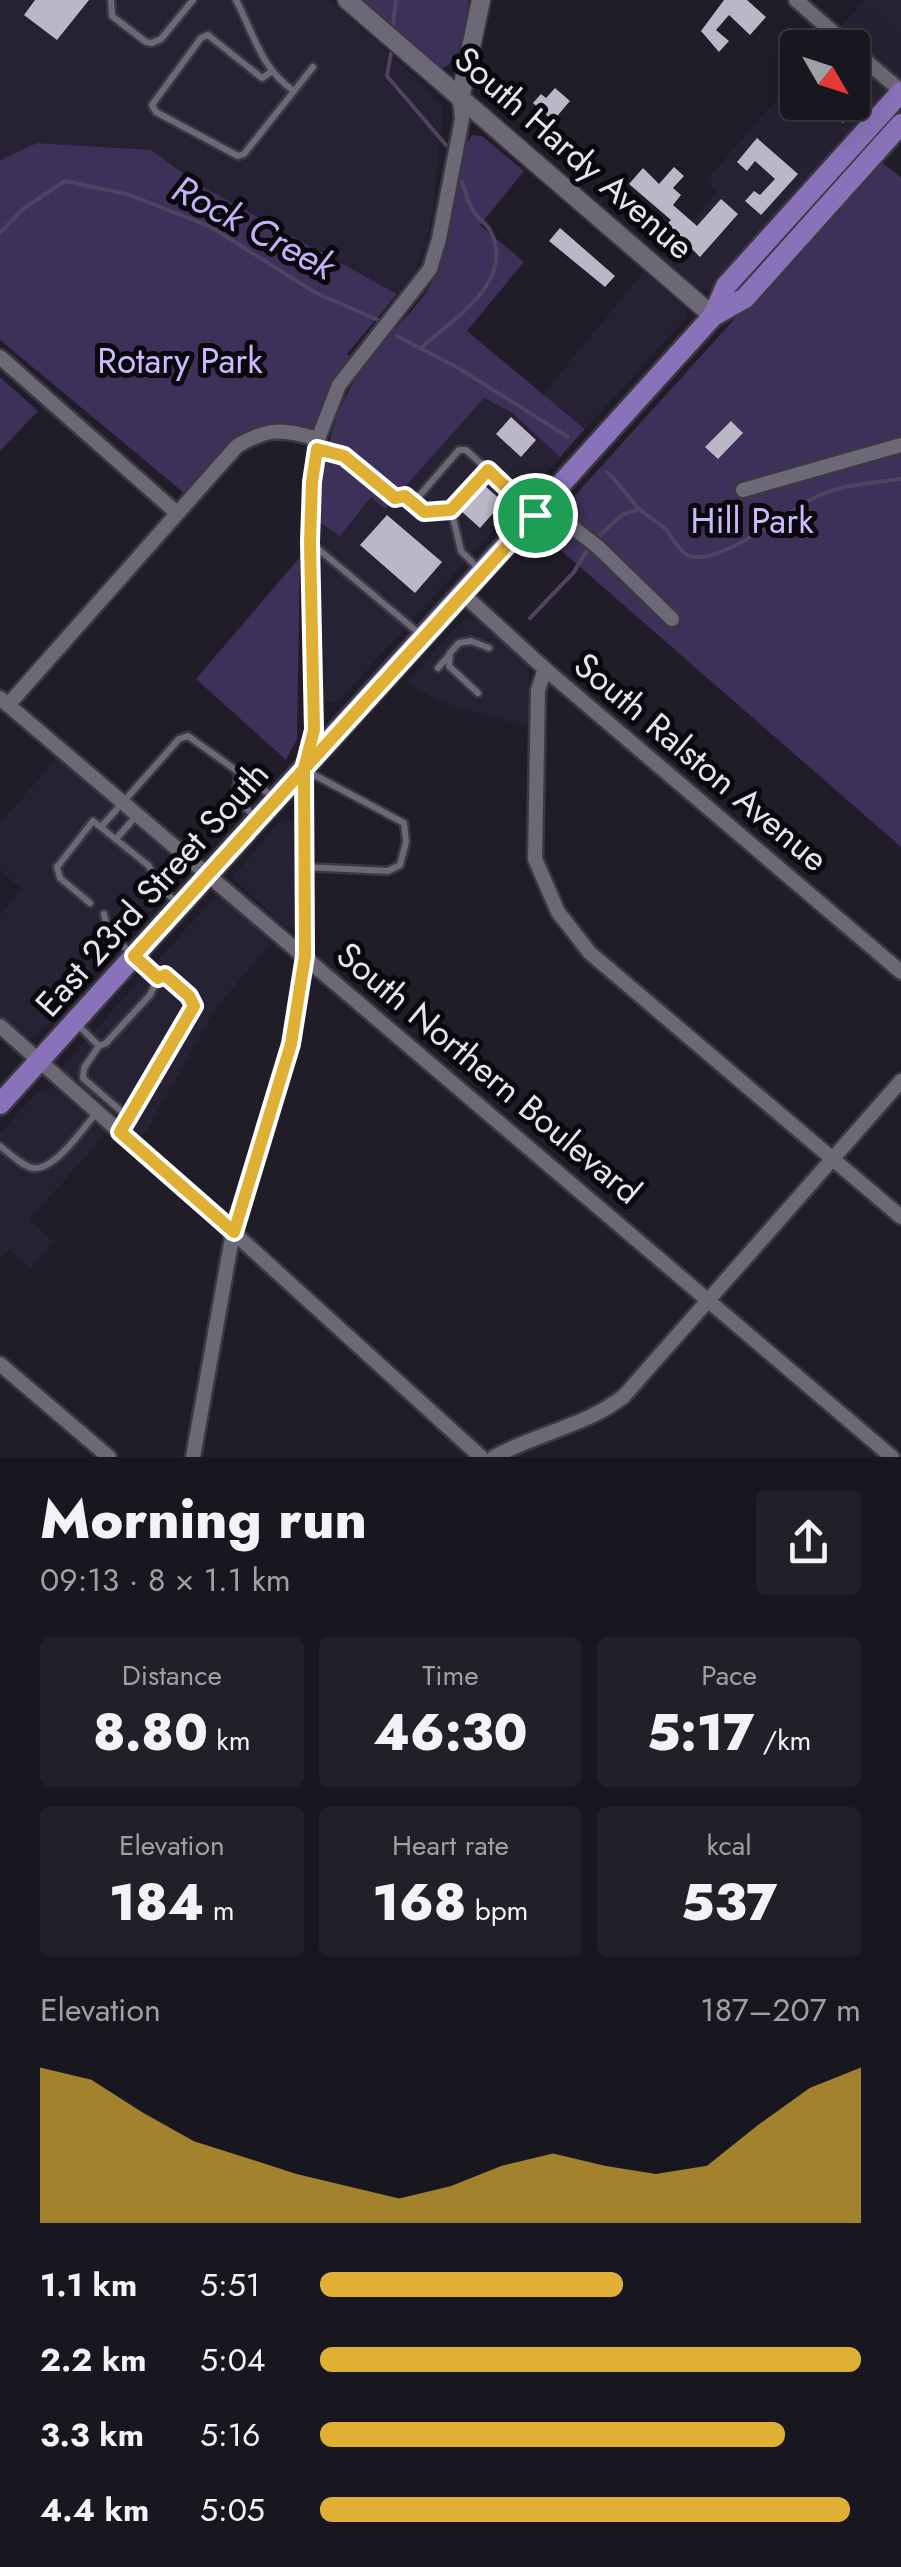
<!DOCTYPE html>
<html lang="en">
<head>
<meta charset="utf-8">
<style>
	:root { --surface:#18161e; --page:#211f27; --text:#f1f3f6; --muted:#9f9fa4; --line:#36353c; --accent:#dfb034 }
	body { margin:0; font-family:Jost,sans-serif; background:var(--page); color:var(--text); height:100vh; display:flex; flex-direction:column; font-size:38px; white-space:nowrap }
	* { box-sizing:border-box; margin:0 }
	p { font-size:32px; color:var(--muted) }
	.icon { flex:none; width:55px; height:55px; fill:none; stroke:currentColor; stroke-width:2; stroke-linecap:round; stroke-linejoin:round }
	.map { position:relative; height:1457px; overflow:hidden }
	.details { display:flex; flex-direction:column; background:var(--surface); flex:1 }
	.details>* { flex:none }
	.needle { width:65px; rotate:129deg }
	.fabs { position:absolute; left:780px; top:30px; display:grid; gap:20px }
	.fabs a { display:grid; place-items:center; width:90px; height:90px; border-radius:10px; background:var(--surface); box-shadow:0 10px 40px #0002,0 0 0 2px var(--line); font-size:50px }
	.pin { position:absolute; display:grid; place-items:center; width:85px; height:85px; color:#fff; margin:-42px; border:5px solid #fff; border-radius:50%; box-shadow:0 2px 10px #0007 }
	.round { display:grid; place-items:center; flex:none; width:105px; height:105px; border-radius:10px; background:var(--page) }
	.head { display:flex; align-items:center; justify-content:space-between; height:170px; padding:0 40px }
	h1 { font-size:55px; font-weight:800; line-height:75px }
	.figures { display:grid; grid-template-columns:repeat(3,1fr); gap:15px; height:170px; padding:10px 40px }
	.figures div { display:grid; align-content:center; border-radius:10px; background:var(--page); text-align:center }
	.figures b { font-size:50px; font-weight:800 }
	.figures small { font-size:28px; font-weight:400 }
	.figures p { font-size:28px }
	.chart { height:280px; padding:20px 40px }
	.chart p { display:flex; justify-content:space-between }
	.chart svg { width:100%; height:180px; margin-top:10px; fill:var(--accent); opacity:.7 }
	ul { padding:0 40px; list-style:none; font-size:32px }
	li { display:grid; grid-template-columns:160px 120px 1fr; align-items:center; height:75px }
	li i { height:25px; border-radius:12px; background:var(--accent) }
	.map>svg:first-child { display:block }
	.built { fill:#272233 }
	.green { fill:#3d3059 }
	.lines { fill:none; stroke-linecap:round; stroke-linejoin:round }
	.stream { stroke:#4f445f; stroke-width:4 }
	.building { fill:#bbb7c6 }
	.service-casing { stroke:#3a3841; stroke-width:11 }
	.minor-casing { stroke:#3a3841; stroke-width:19 }
	.tertiary-casing { stroke:#3a3841; stroke-width:22 }
	.primary-casing { stroke:#3a3841; stroke-width:25 }
	.service { stroke:#6c6876; stroke-width:6 }
	.minor { stroke:#6c6876; stroke-width:14 }
	.tertiary { stroke:#6c6876; stroke-width:18 }
	.primary { stroke:#8972b9; stroke-width:20 }
	.route-casing { stroke:#fff; stroke-width:20 }
	.route { stroke:#dfb034; stroke-width:12 }
	.labels { text-anchor:middle; dominant-baseline:central; stroke-width:10; stroke-linejoin:round; paint-order:stroke }
	.street-label { font-size:35px; fill:#e6e4ec; stroke:#09080d }
	.park-label { font-size:35px; fill:#ccb8fe; stroke:#09080d }
	.water-label { font-size:38px; font-style:italic; fill:#c4b0f6; stroke:#09080d }
</style>
</head>
<body>
<div class="map">
<svg width="901" height="1457" viewBox="0 0 901 1457">
	<rect width="100%" height="100%" fill="#201d28"/>
	<g class="built">
		<path d="M 0,0 L 329,0 L 422,83 L 443,108 L 433,210 L 426,246 L 416,270 L 397,294 L 198,184 L 151,150 L 37,143 L 0,160 Z"/>
		<path d="M 864,0 L 901,0 L 901,80 L 713,292 L 699,290 L 662,260 L 717,192 L 706,181 L 797,76 L 798,102 L 852,102 L 852,48 L 823,47 Z"/>
		<path d="M 644,272 L 686,307 L 687,317 L 585,429 L 543,394 Z"/>
		<path d="M 484,398 L 511,412 L 560,457 L 338,702 L 325,703 L 320,693 L 319,522 L 340,535 L 372,497 L 384,508 Z"/>
		<path d="M 471,617 L 480,620 L 529,664 L 528,726 L 449,706 L 406,683 L 462,621 Z"/>
		<path d="M 59,755 L 183,859 L 185,867 L 182,876 L 34,1038 L 27,1039 L 0,1019 L 0,915 L 22,889 L 0,870 L 0,824 Z"/>
		<path d="M 287,819 L 295,823 L 299,831 L 297,923 L 293,928 L 286,927 L 235,881 L 234,875 L 279,822 Z"/>
		<path d="M 216,896 L 224,896 L 275,939 L 216,1008 L 140,1142 L 64,1075 L 62,1067 Z"/>
		<path d="M 47,1088 L 55,1089 L 107,1132 L 29,1220 L 54,1242 L 30,1268 L 9,1249 L 0,1258 L 0,1133 L 38,1091 Z"/>
	</g>
	<g class="green">
		<path d="M 357,0 L 469,0 C 464,24 465,63 438,70 Z"/>
		<path d="M 472,135 L 482,136 L 524,171 L 480,225 L 524,262 L 467,331 L 585,429 L 560,457 L 511,412 L 484,398 L 385,509 L 371,497 L 340,536 L 319,522 C 322,454 332,405 376,350 C 395,326 421,306 434,278 C 452,239 454,191 462,150 Z"/>
		<path d="M 37,143 L 151,150 L 198,184 L 397,294 L 347,354 L 356,361 L 318,439 L 262,432 L 190,498 L 0,340 L 0,160 Z"/>
		<path d="M 878,160 L 901,177 L 901,847 L 541,533 Z"/>
		<path d="M 0,377 L 38,411 L 0,451 Z"/>
		<path d="M 300,557 L 297,739 L 286,760 L 196,679 Z"/>
	</g>
	<g class="lines">
		<g class="stream">
			<path d="M 393,24 L 396,0"/>
			<path d="M 391,53 L 387,76 L 446,145"/>
			<path d="M 0,233 L 23,209 L 65,181 L 127,194 L 209,226 L 316,293 L 378,320"/>
			<path d="M 397,336 L 460,369 L 568,437"/>
			<path d="M 420,349 C 453,318 517,282 490,230 C 486,223 478,219 474,212 C 468,204 466,192 462,182"/>
			<path d="M 607,472 C 619,483 627,495 637,507 C 645,516 659,521 667,531 C 673,538 678,550 687,555 C 716,570 791,508 818,496 C 843,484 874,483 901,479"/>
			<path d="M 597,538 L 623,514 L 637,510"/>
			<path d="M 530,618 L 574,572 L 590,545"/>
		</g>
	</g>
	<g class="building">
		<path d="M 35,0 L 89,0 L 57,40 L 24,15 Z"/>
		<path d="M 724,0 L 747,0 L 766,17 L 750,35 L 729,15 L 716,30 L 729,41 L 719,52 L 701,31 Z"/>
		<path d="M 852,74 L 861,74 L 862,102 L 843,123 L 826,108 L 831,102 L 852,102 Z"/>
		<path d="M 555,88 L 570,101 L 553,121 L 533,103 L 541,94 L 546,98 Z"/>
		<path d="M 757,138 L 798,174 L 761,215 L 745,201 L 754,191 L 760,195 L 775,179 L 755,161 L 747,171 L 737,162 Z"/>
		<path d="M 674,167 L 684,176 L 673,188 L 681,195 L 673,205 L 697,226 L 721,199 L 738,214 L 700,257 L 667,224 L 671,220 L 629,184 L 643,168 L 659,184 Z"/>
		<path d="M 560,228 L 615,276 L 605,287 L 549,241 Z"/>
		<path d="M 511,417 L 536,440 L 521,457 L 496,434 Z"/>
		<path d="M 731,421 L 743,433 L 718,459 L 705,447 Z"/>
		<path d="M 484,485 L 503,502 L 480,528 L 460,510 Z"/>
		<path d="M 387,515 L 442,562 L 415,593 L 360,545 Z"/>
	</g>
	<g class="lines">
		<defs>
			<g id="service">
				<path d="M 111,0 L 112,16 L 146,42 L 152,43 L 161,39 L 193,0"/>
				<path d="M 236,0 C 254,34 261,69 294,91 L 313,67"/>
				<path d="M 271,72 L 262,78 L 208,35 L 201,38 L 152,105 L 156,112 L 238,156 L 244,154 L 294,91"/>
				<path d="M 319,449 L 344,456 L 395,498 L 405,497 L 424,512 L 451,509"/>
				<path d="M 413,503 L 459,450 L 466,450 L 488,470"/>
				<path d="M 311,543 L 420,634"/>
				<path d="M 480,570 L 461,551 L 451,509 L 488,470 L 530,511"/>
				<path d="M 438,668 L 450,654"/>
				<path d="M 478,693 L 449,666 L 450,653 L 459,643 L 471,641 L 489,648"/>
				<path d="M 305,770 L 404,823 L 406,842 L 400,865 L 388,871 L 305,867"/>
				<path d="M 238,775 L 236,798 L 254,816"/>
				<path d="M 101,827 L 179,739 L 188,736 L 275,798"/>
				<path d="M 116,839 L 137,815"/>
				<path d="M 90,903 L 60,878 L 57,867 L 93,821 L 149,866 L 156,885 L 176,901"/>
				<path d="M 104,914 L 108,932 L 158,978 L 165,975 L 189,996 L 195,1006 L 183,1031 L 121,1131"/>
				<path d="M 76,1023 L 99,1046 L 84,1068 L 83,1078 L 129,1118"/>
				<path d="M 99,1046 L 106,1043 L 150,995 L 158,978"/>
				<path d="M 0,1146 C 9,1153 22,1166 33,1168 C 55,1171 84,1127 97,1112"/>
			</g>
			<g id="minor">
				<path d="M 796,0 L 851,48"/>
				<path d="M 852,49 L 901,91"/>
				<path d="M 0,357 L 177,513"/>
				<path d="M 743,490 L 901,445"/>
				<path d="M 544,505 L 598,547 L 672,619"/>
				<path d="M 464,595 L 545,669 L 901,972"/>
				<path d="M 545,669 L 538,690 L 535,859 L 558,912 L 590,953 L 901,1217"/>
				<path d="M 0,698 L 892,1457"/>
				<path d="M 8,705 L 237,446 C 269,427 282,429 318,439"/>
				<path d="M 0,1026 L 233,1232 L 481,1457"/>
				<path d="M 0,1364 L 109,1457"/>
				<path d="M 193,1457 L 233,1232 L 291,1044 L 305,956 L 304,769 L 314,730 L 310,542 L 312,482 L 318,439 L 339,385 L 430,269 L 439,239 L 462,119 L 460,99"/>
				<path d="M 494,1457 C 535,1434 588,1425 624,1396 L 901,1081"/>
			</g>
			<g id="tertiary">
				<path d="M 347,0 L 713,316"/>
				<path d="M 460,99 L 481,0"/>
			</g>
			<g id="primary">
				<path d="M 713,316 L 726,286 L 901,92"/>
				<path d="M 0,1104 L 713,316 L 745,298 L 901,124"/>
			</g>
		</defs>
		<use href="#service" class="service-casing"/>
		<use href="#minor" class="minor-casing"/>
		<use href="#tertiary" class="tertiary-casing"/>
		<use href="#primary" class="primary-casing"/>
		<use href="#service" class="service"/>
		<use href="#minor" class="minor"/>
		<use href="#tertiary" class="tertiary"/>
		<use href="#primary" class="primary"/>
	</g>
	<g class="lines">
		<defs>
			<path id="route" d="M 535,515 L 488,470 L 451,510 L 424,512 L 405,496 L 395,498 L 344,456 L 317,449 L 312,482 L 310,542 L 314,730 L 304,769 L 134,956 L 158,978 L 165,975 L 189,996 L 194,1006 L 120,1132 L 234,1232 L 291,1044 L 305,956 L 304,769 L 535,515"/>
		</defs>
		<use href="#route" class="route-casing"/>
		<use href="#route" class="route"/>
	</g>
	<g class="labels">
		<g class="street-label">
			<text transform="translate(574 153) rotate(41)">South Hardy Avenue</text>
			<text transform="translate(701 762) rotate(40)">South Ralston Avenue</text>
			<text transform="translate(152 889) rotate(-48)">East 23rd Street South</text>
			<text transform="translate(489 1073) rotate(40)">South Northern Boulevard</text>
		</g>
		<g class="park-label">
			<text x="180" y="361">Rotary Park</text>
			<text x="752" y="521">Hill Park</text>
		</g>
		<g class="water-label">
			<text transform="translate(254 227) rotate(28)">Rock Creek</text>
		</g>
	</g>
</svg>
<div class="fabs">
<a><svg class="needle" viewBox="-14 -14 28 28"><path d="M0-13l5 13h-10z" fill="#e53935"/><path d="M0 13l5-13h-10z" fill="#9f9fa4"/></svg></a>
</div>
<div class="pin" style="left:535px;top:515px;background:#1e9e55"><svg class="icon" aria-label="arrive" viewBox="0 0 24 24"><path d="M6 21V4h12l-3 4 3 4H6"/></svg></div>
</div>
<section class="details">
<div class="head"><div><h1>Morning run</h1><p>09:13 · 8 × 1.1 km</p></div><a class="round"><svg class="icon" aria-label="share" viewBox="0 0 24 24"><path d="M12 15V3M7 8l5-5 5 5M5 13v7h14v-7"/></svg></a></div>
<div class="figures">
<div><p>Distance</p><b>8.80<small> km</small></b></div>
<div><p>Time</p><b>46:30</b></div>
<div><p>Pace</p><b>5:17<small> /km</small></b></div>
</div>
<div class="figures">
<div><p>Elevation</p><b>184<small> m</small></b></div>
<div><p>Heart rate</p><b>168<small> bpm</small></b></div>
<div><p>kcal</p><b>537</b></div>
</div>
<div class="chart"><p><span>Elevation</span>187–207 m</p>
<svg viewBox="0 0 160 44" preserveAspectRatio="none"><path d="M0 44V6L10 9L20 17L30 24L40 28L50 32L60 35L70 38L80 35L90 30L100 27L110 30L120 32L130 30L140 20L150 11L160 6V44z"/></svg>
</div>
<ul>
<li><b>1.1 km</b>5:51<i style="width:56%"></i></li>
<li><b>2.2 km</b>5:04<i style="width:100%"></i></li>
<li><b>3.3 km</b>5:16<i style="width:86%"></i></li>
<li><b>4.4 km</b>5:05<i style="width:98%"></i></li>
</ul>
</section>
</body>
</html>
